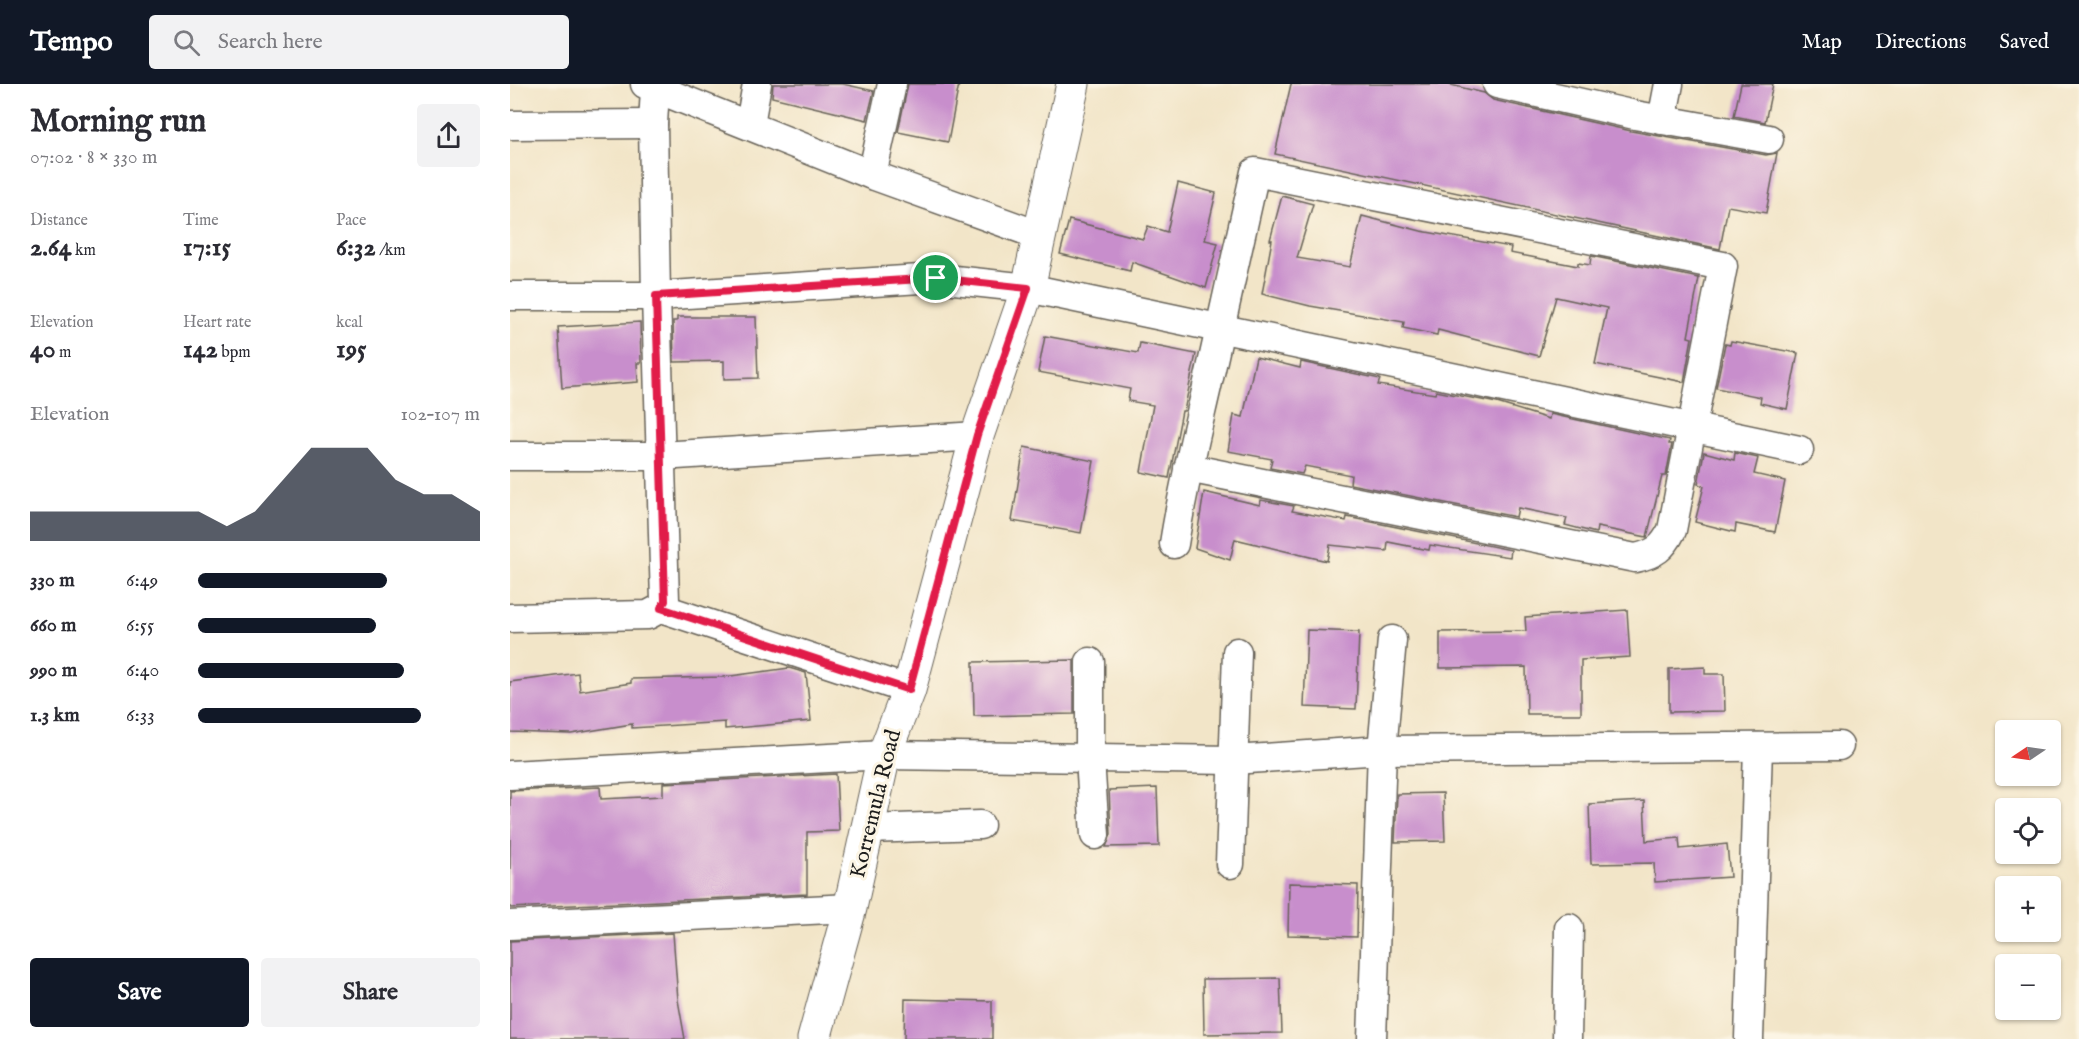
<!DOCTYPE html>
<html lang="en">
<head>
<meta charset="utf-8">
<style>
	:root { --surface:#fff; --page:#f2f2f3; --text:#2b2b33; --muted:#7c7c81; --accent:#111827 }
	body { margin:0; font-family:"IM FELL English",serif; background:var(--page); color:var(--text); height:100vh; display:flex; flex-direction:column; font-size:22px; white-space:nowrap }
	* { box-sizing:border-box; margin:0 }
	p { font-size:20px; color:var(--muted) }
	.icon { flex:none; width:33px; height:33px; fill:none; stroke:currentColor; stroke-width:2; stroke-linecap:round; stroke-linejoin:round }
	.map { position:relative; flex:1; overflow:hidden }
	.drawer { display:flex; flex-direction:column; background:var(--surface); width:510px }
	.drawer>* { flex:none }
	.needle { width:39px; rotate:257deg }
	.tools { position:absolute; left:1485px; top:636px; display:grid; gap:12px }
	.tools a { display:grid; place-items:center; width:66px; height:66px; border-radius:6px; background:var(--surface); box-shadow:0 2px 4px #0004; font-size:30px }
	.pin { position:absolute; display:grid; place-items:center; width:51px; height:51px; color:#fff; margin:-26px; border:3px solid #fff; border-radius:50%; box-shadow:0 2px 6px #0007 }
	.round { display:grid; place-items:center; flex:none; width:63px; height:63px; border-radius:6px; background:var(--page) }
	.overview { display:flex; align-items:center; justify-content:space-between; height:102px; padding:0 30px }
	h1 { font-size:33px; font-weight:700; line-height:45px }
	.metrics { display:grid; grid-template-columns:repeat(3,1fr); gap:9px; height:102px; padding:6px 30px }
	.metrics div { display:grid; align-content:center }
	.metrics b { font-size:26px; font-weight:700 }
	.metrics small { font-size:16px; font-weight:400 }
	.metrics p { font-size:16px }
	.chart { height:168px; padding:12px 30px }
	.chart p { display:flex; justify-content:space-between }
	.chart svg { width:100%; height:108px; margin-top:6px; fill:var(--accent); opacity:.7 }
	.primary-button { display:flex; gap:12px; margin-top:auto; padding:12px 30px }
	.primary-button a { flex:1; height:69px; border-radius:6px; background:var(--accent); color:#fff; font-size:24px; font-weight:700; line-height:69px; text-align:center }
	.primary-button a+a { background:var(--page); color:var(--text) }
	ul { padding:0 30px; list-style:none; font-size:20px }
	li { display:grid; grid-template-columns:96px 72px 1fr; align-items:center; height:45px }
	li i { height:15px; border-radius:8px; background:var(--accent) }
	header { display:flex; align-items:center; gap:36px; box-sizing:border-box; height:84px; padding:0 30px; background:var(--accent); color:#fff }
	header strong { font-size:28px }
	nav { display:flex; gap:33px; margin-inline-start:auto; font-size:21px }
	.search { width:420px; height:54px; background:var(--page); display:flex; align-items:center; gap:15px; box-sizing:border-box; padding:0 21px; border-radius:6px; color:var(--muted); font-size:22px }
	main { display:flex; flex:1; min-height:0 }
	.map>svg:first-child { display:block }
	.building { fill:#c88ecc }
	.lines { fill:none; stroke-linecap:round; stroke-linejoin:round }
	.minor-casing { stroke:#676258; stroke-width:31 }
	.tertiary-casing { stroke:#676258; stroke-width:35 }
	.minor { stroke:#fff; stroke-width:28 }
	.tertiary { stroke:#fff; stroke-width:33 }
	.route-casing { stroke:#fff; stroke-width:12 }
	.route { stroke:#e11d48; stroke-width:8 }
	.labels { text-anchor:middle; dominant-baseline:central; stroke-width:6; stroke-linejoin:round; paint-order:stroke }
	.street-label { font-size:22px; fill:#1c1c1c; stroke:#fcf5e5 }
</style>
</head>
<body>
<header>
<strong>Tempo</strong>
<div class="search"><svg class="icon" aria-label="search" viewBox="0 0 24 24"><circle cx="10" cy="10" r="6"/><path d="M15 15l6 6"/></svg>Search here</div>
<nav><a>Map</a><a>Directions</a><a>Saved</a></nav>
</header>
<main>
<section class="drawer">
<div class="overview"><div><h1>Morning run</h1><p>07:02 · 8 × 330 m</p></div><a class="round"><svg class="icon" aria-label="share" viewBox="0 0 24 24"><path d="M12 15V3M7 8l5-5 5 5M5 13v7h14v-7"/></svg></a></div>
<div class="metrics">
<div><p>Distance</p><b>2.64<small> km</small></b></div>
<div><p>Time</p><b>17:15</b></div>
<div><p>Pace</p><b>6:32<small> /km</small></b></div>
</div>
<div class="metrics">
<div><p>Elevation</p><b>40<small> m</small></b></div>
<div><p>Heart rate</p><b>142<small> bpm</small></b></div>
<div><p>kcal</p><b>195</b></div>
</div>
<div class="chart"><p><span>Elevation</span>102–107 m</p>
<svg viewBox="0 0 160 44" preserveAspectRatio="none"><path d="M0 44V32L10 32L20 32L30 32L40 32L50 32L60 32L70 38L80 32L90 19L100 6L110 6L120 6L130 19L140 25L150 25L160 32V44z"/></svg>
</div>
<ul>
<li><b>330 m</b>6:49<i style="width:67%"></i></li>
<li><b>660 m</b>6:55<i style="width:63%"></i></li>
<li><b>990 m</b>6:40<i style="width:73%"></i></li>
<li><b>1.3 km</b>6:33<i style="width:79%"></i></li>
</ul>
<div class="primary-button"><a>Save</a><a>Share</a></div>
</section>
<div class="map">
<svg width="1569" height="955" viewBox="0 0 1569 955">
	<rect width="100%" height="100%" fill="#fcf5e5"/>
	<filter id="ink" filterUnits="userSpaceOnUse"><feTurbulence type="fractalNoise" baseFrequency=".0167" numOctaves="2"/><feDisplacementMap in="SourceGraphic" scale="12" xChannelSelector="R" yChannelSelector="G"/><feConvolveMatrix kernelMatrix="1 2 1 2 8 2 1 2 1" color-interpolation-filters="sRGB"/></filter>
	<filter id="wash" filterUnits="userSpaceOnUse"><feTurbulence type="fractalNoise" baseFrequency=".008" numOctaves="4" result="noise"/><feDisplacementMap in="SourceGraphic" scale="24" xChannelSelector="R" yChannelSelector="G"/><feGaussianBlur stdDeviation="1.35" result="paint"/><feColorMatrix in="noise" values="0 0 0 0 0 0 0 0 0 0 0 0 0 0 0 0 0 1.4 0 .05"/><feComposite in="paint" operator="in"/></filter>
	<g filter="url(#wash)">
		<rect width="100%" height="100%" fill="#f2e5c8"/>
		<g id="blocks">
			<g class="building">
				<path d="M 263,0 L 333,0 L 364,7 L 357,36 L 262,13 Z"/>
				<path d="M 398,0 L 449,0 L 438,58 L 388,48 Z"/>
				<path d="M 781,0 L 937,0 L 974,9 L 983,16 L 1121,47 L 1256,71 L 1267,69 L 1256,129 L 1218,122 L 1210,165 L 765,70 Z"/>
				<path d="M 1231,0 L 1263,0 L 1255,38 L 1224,32 Z"/>
				<path d="M 668,99 L 706,109 L 695,156 L 708,159 L 696,204 L 622,178 L 620,187 L 550,170 L 559,136 L 633,155 L 638,142 L 657,148 Z"/>
				<path d="M 772,112 L 803,120 L 787,174 L 840,183 L 852,132 L 911,147 L 1001,163 L 1000,169 L 1068,182 L 1068,179 L 1080,181 L 1081,172 L 1189,194 L 1178,253 L 1182,254 L 1174,298 L 1085,280 L 1097,224 L 1046,213 L 1029,272 L 928,246 L 927,251 L 893,244 L 894,238 L 800,222 L 752,210 L 762,156 L 760,156 Z"/>
				<path d="M 167,233 L 246,233 L 248,294 L 214,295 L 214,277 L 164,278 L 163,237 L 167,237 Z"/>
				<path d="M 130,238 L 131,279 L 127,279 L 128,298 L 52,304 L 48,243 Z"/>
				<path d="M 535,252 L 628,269 L 630,259 L 686,270 L 674,327 L 672,327 L 659,394 L 631,388 L 643,321 L 618,317 L 620,305 L 528,288 Z"/>
				<path d="M 1221,257 L 1288,269 L 1277,325 L 1250,319 L 1251,313 L 1206,304 L 1215,260 L 1220,261 Z"/>
				<path d="M 746,273 L 790,284 L 791,278 L 870,295 L 868,301 L 925,310 L 926,307 L 987,319 L 1039,335 L 1040,330 L 1160,356 L 1159,360 L 1162,360 L 1156,392 L 1152,392 L 1137,453 L 1087,443 L 1086,449 L 1055,441 L 1057,434 L 1008,424 L 1006,433 L 840,400 L 841,391 L 795,382 L 792,390 L 760,384 L 762,375 L 718,367 L 724,331 L 733,333 Z"/>
				<path d="M 514,363 L 584,377 L 571,449 L 502,437 Z"/>
				<path d="M 1194,368 L 1224,376 L 1225,369 L 1248,374 L 1244,390 L 1275,397 L 1265,448 L 1226,440 L 1225,448 L 1185,438 L 1194,402 L 1188,400 Z"/>
				<path d="M 694,408 L 750,421 L 751,416 L 784,422 L 782,427 L 836,437 L 837,433 L 1001,466 L 1000,473 L 920,461 L 919,466 L 878,458 L 877,467 L 820,461 L 817,477 L 725,455 L 720,476 L 685,464 Z"/>
				<path d="M 1117,526 L 1120,573 L 1071,576 L 1071,630 L 1017,630 L 1016,583 L 930,584 L 930,548 L 1016,547 L 1015,533 Z"/>
				<path d="M 797,546 L 849,548 L 846,625 L 794,623 Z"/>
				<path d="M 564,576 L 564,630 L 464,632 L 463,578 Z"/>
				<path d="M 1195,583 L 1195,590 L 1214,590 L 1215,627 L 1159,628 L 1159,585 Z"/>
				<path d="M 279,584 L 296,589 L 301,637 L 215,645 L 215,638 L 122,644 L 122,640 L 61,650 L 0,648 L 0,598 L 68,589 L 70,607 L 121,599 L 121,595 L 213,593 Z"/>
				<path d="M 326,690 L 329,747 L 297,748 L 297,810 L 0,824 L 0,707 L 90,703 L 91,715 L 153,712 L 153,699 Z"/>
				<path d="M 647,704 L 649,762 L 596,763 L 601,750 L 599,706 Z"/>
				<path d="M 933,709 L 935,757 L 885,758 L 887,710 Z"/>
				<path d="M 1134,717 L 1136,757 L 1169,754 L 1170,765 L 1217,760 L 1220,793 L 1145,798 L 1144,779 L 1081,780 L 1079,720 Z"/>
				<path d="M 779,799 L 848,801 L 847,853 L 778,851 Z"/>
				<path d="M 163,849 L 168,916 L 175,955 L 0,955 L 0,857 Z"/>
				<path d="M 770,894 L 772,949 L 694,950 L 693,895 Z"/>
				<path d="M 395,915 L 482,917 L 482,955 L 394,955 Z"/>
			</g>
		</g>
	</g>
	<g filter="url(#ink)">
		<use href="#blocks" fill-opacity="0" stroke="#676258" stroke-width="1.5"/>
		<g class="lines">
			<defs>
				<g id="minor">
					<path d="M 135,0 L 362,91 L 531,152"/>
					<path d="M 987,0 L 1125,31 L 1259,55"/>
					<path d="M 1152,36 L 1159,0"/>
					<path d="M 240,40 L 247,0"/>
					<path d="M 0,41 L 143,40"/>
					<path d="M 362,91 L 382,0"/>
					<path d="M 0,212 L 146,212 L 426,194 L 518,204 L 1289,366"/>
					<path d="M 0,372 L 151,372 L 467,352"/>
					<path d="M 664,460 C 673,401 688,343 701,285 C 716,220 730,154 745,88 L 1213,182 L 1162,446 C 1153,464 1145,470 1125,474 L 678,384"/>
					<path d="M 151,524 L 399,606"/>
					<path d="M 0,534 L 138,531 L 151,524 L 155,517 L 146,212 L 143,40 L 145,5"/>
					<path d="M 580,578 L 580,675 L 585,751"/>
					<path d="M 0,691 L 374,671 L 723,676 L 872,666 L 1329,662"/>
					<path d="M 359,745 L 470,741"/>
					<path d="M 720,780 L 727,568"/>
					<path d="M 0,841 L 340,824"/>
					<path d="M 862,955 L 872,666 L 882,556"/>
					<path d="M 1057,955 L 1059,844"/>
					<path d="M 1239,955 L 1248,663"/>
				</g>
				<path id="tertiary" d="M 304,955 L 340,824 L 374,671 L 399,606 L 467,352 L 518,204 L 563,0"/>
			</defs>
			<use href="#minor" class="minor-casing"/>
			<use href="#tertiary" class="tertiary-casing"/>
			<use href="#minor" class="minor"/>
			<use href="#tertiary" class="tertiary"/>
		</g>
	</g>
	<g class="lines" filter="url(#ink)">
		<defs>
			<path id="route" d="M 426,194 L 518,204 L 467,351 L 399,606 L 151,524 L 155,517 L 146,212 Z"/>
		</defs>
		<use href="#route" class="route-casing"/>
		<use href="#route" class="route"/>
	</g>
	<g class="labels">
		<g class="street-label">
			<text transform="translate(366 720) rotate(-76)">Korremula Road</text>
		</g>
	</g>
</svg>
<div class="tools">
<a><svg class="needle" viewBox="-14 -14 28 28"><path d="M0-13l5 13h-10z" fill="#e53935"/><path d="M0 13l5-13h-10z" fill="#7c7c81"/></svg></a>
<a><svg class="icon" aria-label="locate" viewBox="0 0 24 24"><circle cx="12" cy="12" r="6"/><path d="M12 2v4M12 18v4M2 12h4M18 12h4"/></svg></a>
<a>+</a>
<a>−</a>
</div>
<div class="pin" style="left:426px;top:194px;background:#1e9e55"><svg class="icon" aria-label="arrive" viewBox="0 0 24 24"><path d="M6 21V4h12l-3 4 3 4H6"/></svg></div>
</div>
</main>
</body>
</html>
